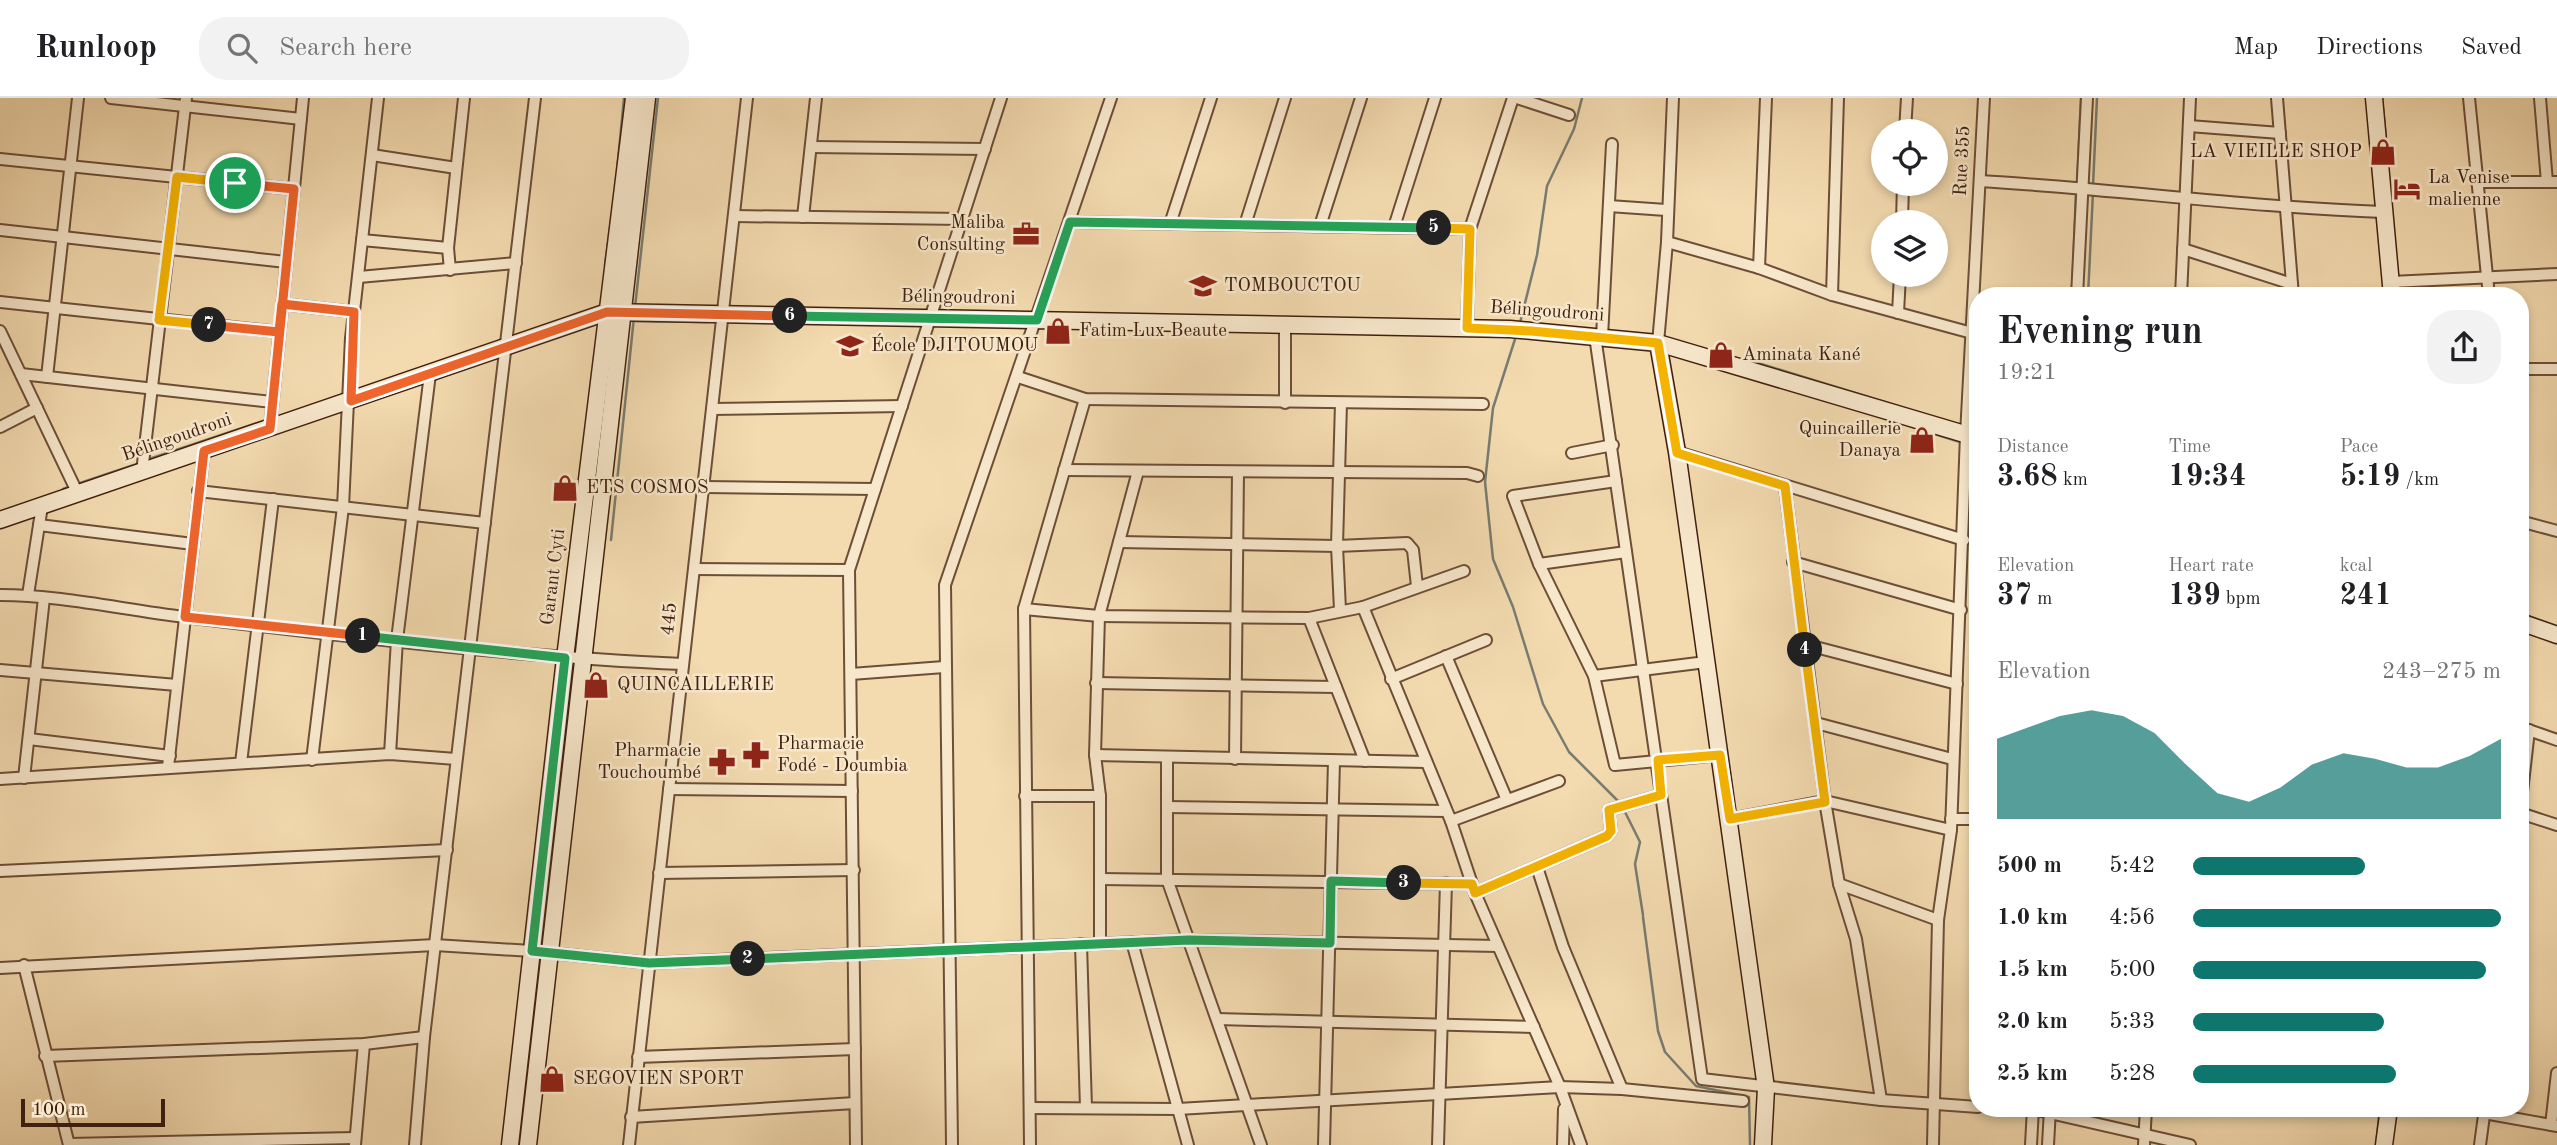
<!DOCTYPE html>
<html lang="en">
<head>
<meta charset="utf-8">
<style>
	:root { --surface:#fff; --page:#f2f2f2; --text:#202124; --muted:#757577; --line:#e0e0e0; --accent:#0f766e }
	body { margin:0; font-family:"Old Standard TT",serif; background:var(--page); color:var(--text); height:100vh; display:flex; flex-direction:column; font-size:26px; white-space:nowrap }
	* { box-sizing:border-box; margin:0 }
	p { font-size:23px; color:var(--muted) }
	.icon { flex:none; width:38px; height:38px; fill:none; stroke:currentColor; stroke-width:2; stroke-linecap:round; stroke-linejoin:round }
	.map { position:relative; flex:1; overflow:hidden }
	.panel { position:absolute; left:1969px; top:189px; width:560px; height:830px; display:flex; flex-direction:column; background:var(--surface); border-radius:28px; box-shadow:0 4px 10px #0003 }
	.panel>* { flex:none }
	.controls { position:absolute; left:1871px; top:21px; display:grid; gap:14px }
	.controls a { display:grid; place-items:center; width:77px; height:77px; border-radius:50%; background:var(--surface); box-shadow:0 4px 10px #0003; font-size:35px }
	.scale { position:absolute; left:21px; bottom:18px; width:144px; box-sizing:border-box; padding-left:7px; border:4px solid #40200f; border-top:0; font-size:19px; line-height:24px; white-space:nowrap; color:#40200f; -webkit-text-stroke:5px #f7e7cb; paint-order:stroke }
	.pin { position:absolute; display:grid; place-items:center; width:60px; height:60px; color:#fff; margin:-30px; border:4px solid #fff; border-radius:50%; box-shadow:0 2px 7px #0007 }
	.km { position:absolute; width:35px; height:35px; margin:-18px; border-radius:50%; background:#222; color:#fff; font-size:19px; line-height:35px; text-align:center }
	.round { display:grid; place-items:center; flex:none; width:74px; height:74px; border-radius:28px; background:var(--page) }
	.overview { display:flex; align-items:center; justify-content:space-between; height:119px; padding:0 28px }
	h1 { font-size:38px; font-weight:700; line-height:52px }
	.figures { display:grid; grid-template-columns:repeat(3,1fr); gap:10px; height:119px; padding:7px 28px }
	.figures div { display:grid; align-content:center }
	.figures b { font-size:30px; font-weight:700 }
	.figures small { font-size:19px; font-weight:400 }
	.figures p { font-size:19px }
	.chart { height:196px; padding:14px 28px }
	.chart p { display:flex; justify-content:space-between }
	.chart svg { width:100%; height:126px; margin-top:7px; fill:var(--accent); opacity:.7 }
	ul { padding:0 28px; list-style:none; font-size:23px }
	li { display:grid; grid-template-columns:112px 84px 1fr; align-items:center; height:52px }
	li i { height:18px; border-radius:9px; background:var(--accent) }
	header { display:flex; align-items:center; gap:42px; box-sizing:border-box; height:98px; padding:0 35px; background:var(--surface); border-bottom:2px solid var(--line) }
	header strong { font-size:33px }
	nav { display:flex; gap:38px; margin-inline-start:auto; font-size:24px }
	.search { width:490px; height:63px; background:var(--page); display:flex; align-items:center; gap:18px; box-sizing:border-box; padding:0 24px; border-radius:28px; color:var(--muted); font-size:26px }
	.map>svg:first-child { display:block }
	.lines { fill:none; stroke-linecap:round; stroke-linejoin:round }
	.stream { stroke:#787c71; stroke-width:2.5 }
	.street-casing { stroke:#6d4e37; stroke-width:14 }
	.secondary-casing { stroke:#40200f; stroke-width:19 }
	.street { stroke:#f7e7cb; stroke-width:10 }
	.secondary { stroke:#f7e7cb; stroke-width:16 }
	.split-1-casing { stroke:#fff; stroke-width:14 }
	.split-2-casing { stroke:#fff; stroke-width:14 }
	.split-3-casing { stroke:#fff; stroke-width:14 }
	.split-4-casing { stroke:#fff; stroke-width:14 }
	.split-5-casing { stroke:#fff; stroke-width:14 }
	.split-6-casing { stroke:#fff; stroke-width:14 }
	.split-7-casing { stroke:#fff; stroke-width:14 }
	.split-8-casing { stroke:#fff; stroke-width:14 }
	.split-1 { stroke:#f0652b; stroke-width:9 }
	.split-2 { stroke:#22a559; stroke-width:9 }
	.split-3 { stroke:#22a559; stroke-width:9 }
	.split-4 { stroke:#f5b400; stroke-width:9 }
	.split-5 { stroke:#f5b400; stroke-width:9 }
	.split-6 { stroke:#22a559; stroke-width:9 }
	.split-7 { stroke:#f0652b; stroke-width:9 }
	.split-8 { stroke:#f5b400; stroke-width:9 }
	.labels { text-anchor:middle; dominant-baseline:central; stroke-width:5; stroke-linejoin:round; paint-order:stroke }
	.poi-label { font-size:19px; fill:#40200f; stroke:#f7e7cb; text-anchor:start }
	.street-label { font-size:19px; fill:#40200f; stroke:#f7e7cb }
</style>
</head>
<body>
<header>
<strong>Runloop</strong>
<div class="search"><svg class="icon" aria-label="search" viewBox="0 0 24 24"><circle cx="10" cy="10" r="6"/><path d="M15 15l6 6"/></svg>Search here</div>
<nav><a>Map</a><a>Directions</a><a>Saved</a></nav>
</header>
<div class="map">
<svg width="2557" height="1047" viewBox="0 0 2557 1047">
	<rect width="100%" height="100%" fill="#f3daaf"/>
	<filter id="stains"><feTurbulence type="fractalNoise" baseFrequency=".00286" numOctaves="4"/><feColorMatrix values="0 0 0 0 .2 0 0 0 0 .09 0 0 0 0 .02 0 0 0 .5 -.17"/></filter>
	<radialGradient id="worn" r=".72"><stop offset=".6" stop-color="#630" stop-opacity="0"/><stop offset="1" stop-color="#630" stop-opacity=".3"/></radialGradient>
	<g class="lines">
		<g class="stream">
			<path d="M 2382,0 L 2386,42"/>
			<path d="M 617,73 L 624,0"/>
			<path d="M 2077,88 L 2081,0"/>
			<path d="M 2093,88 L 2097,0"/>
			<path d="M 605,167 L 613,108"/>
			<path d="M 2072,198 L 2076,94"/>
			<path d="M 2088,198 L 2093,94"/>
			<path d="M 635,209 L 658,0"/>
			<path d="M 633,223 L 707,224"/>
			<path d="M 1520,225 L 1537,157 L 1547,88 L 1574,31 L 1582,0"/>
			<path d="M 1516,238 L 1493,310 L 1485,384 L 1493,461 L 1513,509 L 1543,606 L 1569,654 L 1620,705"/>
			<path d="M 1745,261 L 1901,309"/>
			<path d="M 1903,326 L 1963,345"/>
			<path d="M 146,362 L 266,322"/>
			<path d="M 77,386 L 140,365"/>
			<path d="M 63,391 L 71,388"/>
			<path d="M 611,442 L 634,219"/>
			<path d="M 2520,515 L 2557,528"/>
			<path d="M 1623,710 L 1640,744 L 1635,766 L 1643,817"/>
			<path d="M 1643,819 L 1658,933 L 1665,954 L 1696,988 L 1749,999 L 1750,1047"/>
			<path d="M 2376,1047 L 2380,1010"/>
		</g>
		<defs>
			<g id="street">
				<path d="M 111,0 L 301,21"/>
				<path d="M 1517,0 L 1569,17"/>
				<path d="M 2277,0 L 2293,198"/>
				<path d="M 2469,0 L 2489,198"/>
				<path d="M 2540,0 L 2547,84"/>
				<path d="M 2189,28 L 2280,35"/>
				<path d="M 1905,33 L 1907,0"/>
				<path d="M 811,49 L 985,51"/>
				<path d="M 372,57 L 456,70"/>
				<path d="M 0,61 L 294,91"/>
				<path d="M 1980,83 C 2114,91 2248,109 2383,114"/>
				<path d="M 2477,84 L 2557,84"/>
				<path d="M 1609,108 L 1666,112"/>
				<path d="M 734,118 L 962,121"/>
				<path d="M 803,119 L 816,0"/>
				<path d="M 1070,124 L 1470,131"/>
				<path d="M 1902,124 L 1903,86"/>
				<path d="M 1170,126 L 1211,0"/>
				<path d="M 1245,127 L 1285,0"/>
				<path d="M 1320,128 L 1361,0"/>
				<path d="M 1394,129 L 1435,0"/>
				<path d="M 0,132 L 286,164"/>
				<path d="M 362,142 L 448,150"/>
				<path d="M 1667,144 L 1759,170 L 1832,197 L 1972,235"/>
				<path d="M 2183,151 L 2292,186"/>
				<path d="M 1759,170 L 1766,0"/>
				<path d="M 450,172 L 448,150 L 464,0"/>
				<path d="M 359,179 L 516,165"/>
				<path d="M 2391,184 L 2557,176"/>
				<path d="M 1832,197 L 1838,0"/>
				<path d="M 2077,198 L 2087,0"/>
				<path d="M 2181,198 L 2190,0"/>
				<path d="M 0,204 L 279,234"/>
				<path d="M 282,206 L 354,214"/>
				<path d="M 1898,215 L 1900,177"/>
				<path d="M 1467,230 L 1470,131 L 1513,0"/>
				<path d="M 0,233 L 78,396"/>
				<path d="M 1595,238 L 1702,981 L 1881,1002 L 1978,1009"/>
				<path d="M 1602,239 L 1612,46"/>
				<path d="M 1658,245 L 1667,144 L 1673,0"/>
				<path d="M 2520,271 L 2557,271"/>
				<path d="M 21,276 L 272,304"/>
				<path d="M 47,279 L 78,0"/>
				<path d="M 1018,279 L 1085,301 L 1483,306"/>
				<path d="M 1285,305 L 1285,227"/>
				<path d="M 712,311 L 902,308"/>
				<path d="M 0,329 L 37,310"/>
				<path d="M 270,331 L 303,0"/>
				<path d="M 1677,354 L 1964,442"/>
				<path d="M 1572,355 L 1613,347"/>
				<path d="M 1064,372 L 1467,375 L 1478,378"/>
				<path d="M 142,374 L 186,0"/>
				<path d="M 1616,383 L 1513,398 L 1539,466 L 1594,578 L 1615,667 L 1720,657"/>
				<path d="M 705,389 L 875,391"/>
				<path d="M 1785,389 L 1825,703 L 1839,786 L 1856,841 L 1881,1002"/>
				<path d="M 198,393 L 485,425"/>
				<path d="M 2520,423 L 2557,433"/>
				<path d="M 39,427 L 193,446"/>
				<path d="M 1119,444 L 1337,448 L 1407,445 L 1413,452 L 1417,488"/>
				<path d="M 1793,464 L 1961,512"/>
				<path d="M 1539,466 L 1626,454"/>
				<path d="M 694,471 L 849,472"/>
				<path d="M 0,497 C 61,497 124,512 185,519 C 350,539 517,559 683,566"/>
				<path d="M 28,497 L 42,408"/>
				<path d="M 1363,509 L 1451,723 L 1475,795 L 1560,989 L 1581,1047"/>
				<path d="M 1024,511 L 1099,518 L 1309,520 L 1363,509 L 1464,473"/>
				<path d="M 1340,512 L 1337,448 L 1341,305"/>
				<path d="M 1309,520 L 1365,663"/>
				<path d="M 1804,546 L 1957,586"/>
				<path d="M 1446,558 L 1507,702"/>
				<path d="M 0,572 L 177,587"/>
				<path d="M 851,576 L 944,569"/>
				<path d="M 1594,578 L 1706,564"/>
				<path d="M 1391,581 L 1486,542"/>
				<path d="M 1096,585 L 1336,589"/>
				<path d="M 1816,625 L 1952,661"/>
				<path d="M 2520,629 L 2557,642"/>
				<path d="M 29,641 L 170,658"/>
				<path d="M 390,656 L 397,542 L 430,276"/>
				<path d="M 1095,657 L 1426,664"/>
				<path d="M 1167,660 L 1167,781 L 1261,1047"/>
				<path d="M 1235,661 L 1238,374"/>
				<path d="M 312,662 L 343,409 L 351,240 L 378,0"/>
				<path d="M 241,665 L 273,401"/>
				<path d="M 168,669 L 204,353"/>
				<path d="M 24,680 L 44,500"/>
				<path d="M 0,681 L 390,656 L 456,661"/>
				<path d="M 669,691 L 852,693"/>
				<path d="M 1025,698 L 1100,698"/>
				<path d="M 1167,709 L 1446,713"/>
				<path d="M 2520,712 L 2529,632"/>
				<path d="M 2520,715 L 2557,727"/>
				<path d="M 1730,721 L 1825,703 L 1951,732"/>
				<path d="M 1951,721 L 1978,721"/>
				<path d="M 1451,723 L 1559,683"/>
				<path d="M 1537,769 L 1563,849 L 1622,991"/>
				<path d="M 0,773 L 447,752"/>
				<path d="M 659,775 L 854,772"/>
				<path d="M 1100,781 L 1472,786"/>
				<path d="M 1839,786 L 1938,822"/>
				<path d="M 1475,795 L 1607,738 L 1611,733 L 1609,712 L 1661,697"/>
				<path d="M 1132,844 L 1188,1047"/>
				<path d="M 1081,846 L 1086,1010"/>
				<path d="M 1100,846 L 1100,698 L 1095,657 L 1099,518 L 1138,373"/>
				<path d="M 24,867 L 69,1047"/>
				<path d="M 0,870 L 435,847 L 532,853 L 649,865 L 1189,842 L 1498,848"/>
				<path d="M 1217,921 L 1534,929"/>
				<path d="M 45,958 L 364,946 L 424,939"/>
				<path d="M 638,959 L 855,951"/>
				<path d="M 1030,1010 L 1178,1011 L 1560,989 L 1622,991 L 1743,1003"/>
				<path d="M 2001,1010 L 2033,1011 L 2190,1047"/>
				<path d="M 2484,1015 L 2557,1028"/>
				<path d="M 631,1019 L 855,1005"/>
				<path d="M 2551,1027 L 2557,975"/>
				<path d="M 69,1046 L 355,1040"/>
				<path d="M 355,1047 L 364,946"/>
				<path d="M 415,1047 L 424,939 L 535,0"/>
				<path d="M 629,1047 L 747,0"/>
				<path d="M 856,1047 L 849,472 L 1001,0"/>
				<path d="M 952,1047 L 945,487 L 1111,0"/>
				<path d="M 1030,1047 L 1024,511 L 1085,301"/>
				<path d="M 1324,1047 L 1334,663"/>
				<path d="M 1438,1047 L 1446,785"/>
				<path d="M 1563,1047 L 1564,1011"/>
				<path d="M 1933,1047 L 1938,822 L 1951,732 L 1966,337 L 1984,0"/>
				<path d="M 2031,1047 L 2033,1010"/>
				<path d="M 2048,1047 L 2050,1011"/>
				<path d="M 2144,1047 L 2146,1010"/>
				<path d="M 2480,1047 L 2485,1010"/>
			</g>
			<g id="secondary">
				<path d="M 2374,0 L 2392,198"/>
				<path d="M 1658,245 L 1677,354 L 1766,990 L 1763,1047"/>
				<path d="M 0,422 L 607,214 L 1510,231 L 1658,245 L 1978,340"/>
				<path d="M 2520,524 L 2557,537"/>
				<path d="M 510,1047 L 565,560 L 634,0"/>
				<path d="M 528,1047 L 647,0"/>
				<path d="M 2384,1047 L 2389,1010"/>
			</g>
		</defs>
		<use href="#street" class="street-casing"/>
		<use href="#secondary" class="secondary-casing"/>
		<use href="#street" class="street"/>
		<use href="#secondary" class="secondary"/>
	</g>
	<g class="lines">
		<defs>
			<path id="split-1" d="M 235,85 L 294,91 L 270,331 L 204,353 L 185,519 L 363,538"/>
			<path id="split-2" d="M 363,538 L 565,560 L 532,853 L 649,865 L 748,861"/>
			<path id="split-3" d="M 748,861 L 1189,842 L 1330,845 L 1331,783 L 1404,785"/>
			<path id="split-4" d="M 1404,785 L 1472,786 L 1475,795 L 1607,738 L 1611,733 L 1609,712 L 1661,697 L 1658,662 L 1720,657 L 1730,721 L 1825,704 L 1805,552"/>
			<path id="split-5" d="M 1434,130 L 1470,131 L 1467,230 L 1531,233 L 1658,245 L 1677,355 L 1785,388 L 1805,552"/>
			<path id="split-6" d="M 790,218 L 1037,222 L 1070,124 L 1434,130"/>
			<path id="split-7" d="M 209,227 L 279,234 L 282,206 L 354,214 L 351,303 L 607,214 L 790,218"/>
			<path id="split-8" d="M 209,227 L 159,222 L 177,79 L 235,85"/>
		</defs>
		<use href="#split-1" class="split-1-casing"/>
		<use href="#split-2" class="split-2-casing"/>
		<use href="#split-3" class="split-3-casing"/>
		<use href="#split-4" class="split-4-casing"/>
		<use href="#split-5" class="split-5-casing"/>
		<use href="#split-6" class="split-6-casing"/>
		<use href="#split-7" class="split-7-casing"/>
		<use href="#split-8" class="split-8-casing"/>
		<use href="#split-1" class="split-1"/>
		<use href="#split-2" class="split-2"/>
		<use href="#split-3" class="split-3"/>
		<use href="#split-4" class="split-4"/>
		<use href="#split-5" class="split-5"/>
		<use href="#split-6" class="split-6"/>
		<use href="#split-7" class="split-7"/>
		<use href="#split-8" class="split-8"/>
	</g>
	<defs>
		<symbol id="shop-bare" viewBox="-9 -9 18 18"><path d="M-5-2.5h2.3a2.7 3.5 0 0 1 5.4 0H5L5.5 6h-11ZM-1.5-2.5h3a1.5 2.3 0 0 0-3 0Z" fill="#8f2418" stroke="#f7e7cb" stroke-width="2.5" paint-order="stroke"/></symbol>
		<symbol id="hotel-bare" viewBox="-9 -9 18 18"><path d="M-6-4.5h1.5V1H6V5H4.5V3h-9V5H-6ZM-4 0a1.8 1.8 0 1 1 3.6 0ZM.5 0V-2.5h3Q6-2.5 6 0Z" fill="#8f2418" stroke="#f7e7cb" stroke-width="2.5" paint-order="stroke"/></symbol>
		<symbol id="office-bare" viewBox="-9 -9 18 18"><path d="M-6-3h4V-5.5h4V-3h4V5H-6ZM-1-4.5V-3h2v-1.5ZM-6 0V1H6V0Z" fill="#8f2418" stroke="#f7e7cb" stroke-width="2.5" paint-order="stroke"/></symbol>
		<symbol id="school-bare" viewBox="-9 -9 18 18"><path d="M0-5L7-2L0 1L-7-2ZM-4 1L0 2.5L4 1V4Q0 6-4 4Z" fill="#8f2418" stroke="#f7e7cb" stroke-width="2.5" paint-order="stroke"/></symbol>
		<symbol id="pharmacy-bare" viewBox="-9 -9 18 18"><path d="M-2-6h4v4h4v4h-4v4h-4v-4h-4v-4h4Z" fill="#8f2418" stroke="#f7e7cb" stroke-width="2.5" paint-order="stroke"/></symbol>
	</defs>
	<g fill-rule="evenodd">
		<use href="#shop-bare" x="2364" y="35" width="38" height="38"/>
		<use href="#hotel-bare" x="2388" y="72" width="38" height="38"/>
		<use href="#office-bare" x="1007" y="117" width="38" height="38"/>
		<use href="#school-bare" x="1184" y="169" width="38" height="38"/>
		<use href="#shop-bare" x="1039" y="214" width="38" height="38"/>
		<use href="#school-bare" x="831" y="229" width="38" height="38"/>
		<use href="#shop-bare" x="1702" y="238" width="38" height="38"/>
		<use href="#shop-bare" x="1903" y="323" width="38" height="38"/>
		<use href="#shop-bare" x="546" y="371" width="38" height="38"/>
		<use href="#shop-bare" x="577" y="568" width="38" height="38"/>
		<use href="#pharmacy-bare" x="737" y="638" width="38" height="38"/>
		<use href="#pharmacy-bare" x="703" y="645" width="38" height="38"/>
		<use href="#shop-bare" x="533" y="962" width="38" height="38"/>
	</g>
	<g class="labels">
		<g class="poi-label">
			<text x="2362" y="54" text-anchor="end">LA VIEILLE SHOP</text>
			<text x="2428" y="80">La Venise<tspan x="2428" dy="22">malienne</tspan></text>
			<text x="1005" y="125" text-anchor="end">Maliba<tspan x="1005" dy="22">Consulting</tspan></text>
			<text x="1224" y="188">TOMBOUCTOU</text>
			<text x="1079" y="233">Fatim Lux Beaute</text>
			<text x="871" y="248">École DJITOUMOU</text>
			<text x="1742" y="257">Aminata Kané</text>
			<text x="1901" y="331" text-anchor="end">Quincaillerie<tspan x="1901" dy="22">Danaya</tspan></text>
			<text x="586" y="390">ETS COSMOS</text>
			<text x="617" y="587">QUINCAILLERIE</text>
			<text x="777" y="646">Pharmacie<tspan x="777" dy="22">Fodé - Doumbia</tspan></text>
			<text x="701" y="653" text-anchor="end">Pharmacie<tspan x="701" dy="22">Touchoumbé</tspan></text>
			<text x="573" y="981">SEGOVIEN SPORT</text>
		</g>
		<g class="street-label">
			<text transform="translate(1963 63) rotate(-87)">Rue 355</text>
			<text transform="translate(958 200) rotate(1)">Bélingoudroni</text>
			<text transform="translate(1547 214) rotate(4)">Bélingoudroni</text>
			<text transform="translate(177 340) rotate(-19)">Bélingoudroni</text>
			<text transform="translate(554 479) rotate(-83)">Garant Cyti</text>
			<text transform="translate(670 521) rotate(-84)">445</text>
		</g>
	</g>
	<rect width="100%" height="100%" filter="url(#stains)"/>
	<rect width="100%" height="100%" fill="url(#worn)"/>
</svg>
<div class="controls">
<a><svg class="icon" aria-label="locate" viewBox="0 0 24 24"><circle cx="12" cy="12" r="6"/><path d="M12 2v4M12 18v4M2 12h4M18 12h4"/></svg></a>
<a><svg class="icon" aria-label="layers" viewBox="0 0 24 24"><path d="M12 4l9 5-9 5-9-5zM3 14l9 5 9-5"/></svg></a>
</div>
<div class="scale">100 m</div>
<div class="pin" style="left:235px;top:85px;background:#1e9e55"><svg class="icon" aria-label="arrive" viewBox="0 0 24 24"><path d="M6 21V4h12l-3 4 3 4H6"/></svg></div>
<b class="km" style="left:363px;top:538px">1</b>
<b class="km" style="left:748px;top:861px">2</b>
<b class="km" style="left:1404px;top:785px">3</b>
<b class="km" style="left:1805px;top:552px">4</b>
<b class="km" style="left:1434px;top:130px">5</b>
<b class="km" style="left:790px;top:218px">6</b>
<b class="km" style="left:209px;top:227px">7</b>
<section class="panel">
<div class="overview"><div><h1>Evening run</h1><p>19:21</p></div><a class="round"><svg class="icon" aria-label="share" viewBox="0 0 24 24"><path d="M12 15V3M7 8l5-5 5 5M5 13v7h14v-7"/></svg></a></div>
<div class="figures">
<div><p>Distance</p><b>3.68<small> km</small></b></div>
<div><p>Time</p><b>19:34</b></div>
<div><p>Pace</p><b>5:19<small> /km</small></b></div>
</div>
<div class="figures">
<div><p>Elevation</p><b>37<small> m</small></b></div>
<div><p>Heart rate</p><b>139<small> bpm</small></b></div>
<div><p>kcal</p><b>241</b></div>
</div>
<div class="chart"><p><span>Elevation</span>243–275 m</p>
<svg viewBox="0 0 160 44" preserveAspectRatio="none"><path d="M0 44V16L10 12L20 8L30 6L40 8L50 14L60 25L70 35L80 38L90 33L100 25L110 21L120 23L130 26L140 26L150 22L160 16V44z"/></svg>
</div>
<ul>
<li><b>500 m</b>5:42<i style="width:56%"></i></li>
<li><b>1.0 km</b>4:56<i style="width:100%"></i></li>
<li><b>1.5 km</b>5:00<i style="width:95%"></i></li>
<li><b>2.0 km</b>5:33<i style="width:62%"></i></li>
<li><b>2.5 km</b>5:28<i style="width:66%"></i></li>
</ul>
</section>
</div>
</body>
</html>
